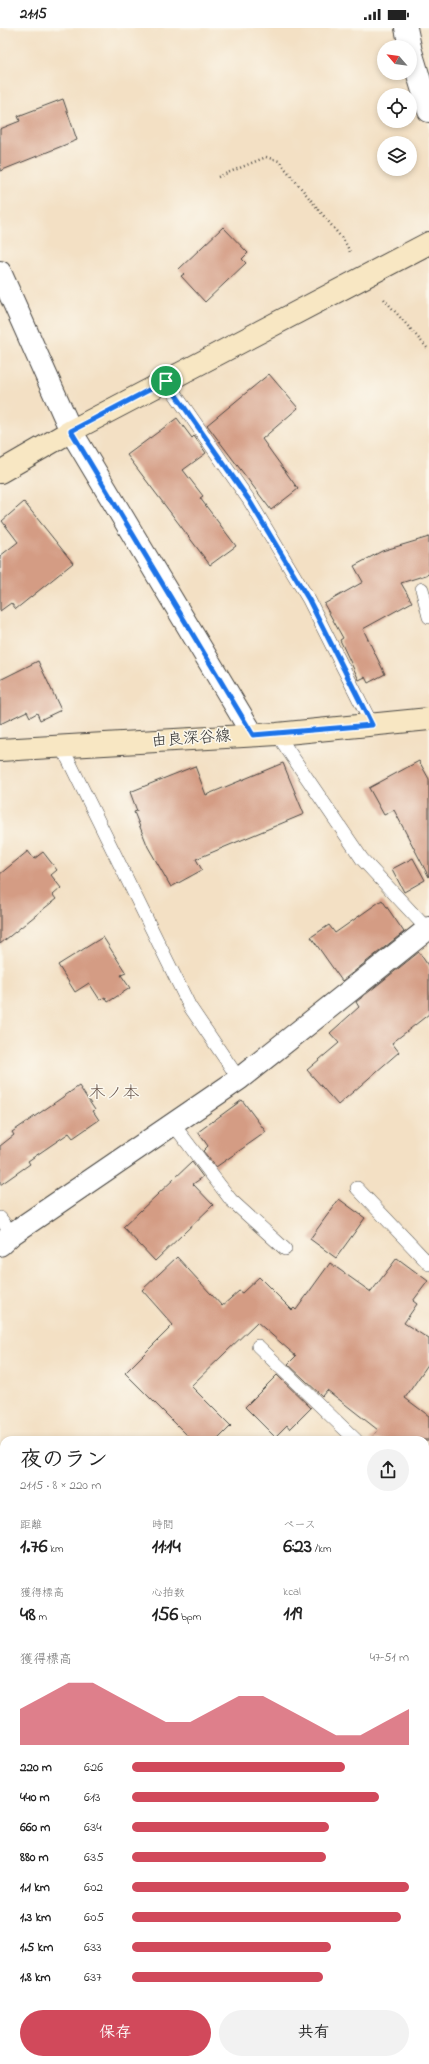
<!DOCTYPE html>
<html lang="ja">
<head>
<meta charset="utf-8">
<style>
	:root { --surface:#fff; --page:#f2f2f2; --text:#222; --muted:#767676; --accent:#d1495b }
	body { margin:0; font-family:"Indie Flower","Klee One",sans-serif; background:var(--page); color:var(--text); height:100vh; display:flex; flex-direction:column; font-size:15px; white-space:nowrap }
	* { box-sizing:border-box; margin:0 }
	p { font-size:13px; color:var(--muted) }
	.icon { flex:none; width:22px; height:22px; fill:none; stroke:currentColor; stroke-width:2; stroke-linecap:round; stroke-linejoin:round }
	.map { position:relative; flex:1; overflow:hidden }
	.details { position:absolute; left:0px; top:1408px; width:429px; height:628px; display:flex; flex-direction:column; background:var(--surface); border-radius:12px 12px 0 0; box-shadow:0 2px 6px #0003 }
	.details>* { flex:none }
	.needle { width:26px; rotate:298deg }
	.fabs { position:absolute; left:377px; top:12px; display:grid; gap:8px }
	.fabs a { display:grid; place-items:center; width:40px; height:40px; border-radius:50%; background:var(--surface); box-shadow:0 2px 6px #0003; font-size:20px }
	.pin { position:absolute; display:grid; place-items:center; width:34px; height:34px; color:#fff; margin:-17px; border:2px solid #fff; border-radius:50%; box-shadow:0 1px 4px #0007 }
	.round { display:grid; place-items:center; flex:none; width:42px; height:42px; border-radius:21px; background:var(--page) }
	.head { display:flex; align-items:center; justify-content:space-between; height:68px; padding:0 20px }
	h1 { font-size:22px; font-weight:700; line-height:30px }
	.stats { display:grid; grid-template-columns:repeat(3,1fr); gap:6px; height:68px; padding:4px 20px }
	.stats div { display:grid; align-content:center }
	.stats b { font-size:20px; font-weight:700 }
	.stats small { font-size:11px; font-weight:400 }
	.stats p { font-size:11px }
	.chart { height:112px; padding:8px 20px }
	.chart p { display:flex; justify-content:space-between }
	.chart svg { width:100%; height:72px; margin-top:4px; fill:var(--accent); opacity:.7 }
	.cta { display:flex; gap:8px; margin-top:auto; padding:8px 20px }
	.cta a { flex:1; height:46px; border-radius:24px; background:var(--accent); color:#fff; font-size:16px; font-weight:700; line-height:46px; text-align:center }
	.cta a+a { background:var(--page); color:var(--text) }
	ul { padding:0 20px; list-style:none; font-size:13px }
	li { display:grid; grid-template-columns:64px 48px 1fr; align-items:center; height:30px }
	li i { height:10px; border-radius:5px; background:var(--accent) }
	.status { display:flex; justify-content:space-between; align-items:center; height:28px; padding:0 20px; background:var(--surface); direction:ltr }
	.status svg { height:11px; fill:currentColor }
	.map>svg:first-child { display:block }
	.building { fill:#d49c84 }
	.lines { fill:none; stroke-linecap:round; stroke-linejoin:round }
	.lane-casing { stroke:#494642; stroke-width:14 }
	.street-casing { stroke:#494642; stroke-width:24 }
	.secondary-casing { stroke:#494642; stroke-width:24 }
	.path { stroke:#494642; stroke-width:2.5; stroke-dasharray:1 3; stroke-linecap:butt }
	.lane { stroke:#fff; stroke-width:13 }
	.street { stroke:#fff; stroke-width:22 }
	.secondary { stroke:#f8e7c3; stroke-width:22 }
	.route-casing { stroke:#fff; stroke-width:8 }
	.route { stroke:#1a73e8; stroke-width:5 }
	.labels { text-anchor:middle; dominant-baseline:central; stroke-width:3; stroke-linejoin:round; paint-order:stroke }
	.street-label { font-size:16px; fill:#2b2b2b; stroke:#fbf7ec }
	.neighbourhood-label { font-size:17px; fill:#66534a; stroke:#fbf7ec }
</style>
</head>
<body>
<div class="status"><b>21:15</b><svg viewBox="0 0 49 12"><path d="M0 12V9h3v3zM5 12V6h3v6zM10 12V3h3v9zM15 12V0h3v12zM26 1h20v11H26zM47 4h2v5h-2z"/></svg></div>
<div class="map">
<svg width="429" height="2036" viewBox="0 0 429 2036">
	<rect width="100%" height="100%" fill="#fbf7ec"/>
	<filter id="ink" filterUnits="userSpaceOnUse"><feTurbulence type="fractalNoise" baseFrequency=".025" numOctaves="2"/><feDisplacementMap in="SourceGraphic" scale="8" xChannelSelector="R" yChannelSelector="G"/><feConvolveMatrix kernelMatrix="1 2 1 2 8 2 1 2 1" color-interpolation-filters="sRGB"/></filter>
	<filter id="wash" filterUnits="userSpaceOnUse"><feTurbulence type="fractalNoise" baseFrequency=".012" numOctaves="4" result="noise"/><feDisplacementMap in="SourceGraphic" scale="16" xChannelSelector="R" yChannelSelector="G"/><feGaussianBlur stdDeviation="0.9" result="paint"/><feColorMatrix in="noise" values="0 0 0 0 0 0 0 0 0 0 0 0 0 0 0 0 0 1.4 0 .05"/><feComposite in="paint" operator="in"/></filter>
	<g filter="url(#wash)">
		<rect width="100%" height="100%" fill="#f3e0c4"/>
		<g id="blocks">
			<g class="building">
				<path d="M 63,71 L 77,112 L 0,143 L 0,101 L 20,93 L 18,88 Z"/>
				<path d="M 223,199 L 248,225 L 242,231 L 246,235 L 205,274 L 181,248 L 184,246 L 179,241 Z"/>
				<path d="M 269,346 L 298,380 L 262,411 L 298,461 L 271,482 L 207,397 Z"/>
				<path d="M 177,390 L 192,410 L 194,408 L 206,425 L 183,442 L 203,468 L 200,470 L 236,518 L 210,537 L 127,427 Z"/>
				<path d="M 24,474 L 73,535 L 16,581 L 11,575 L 0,583 L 0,528 L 18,514 L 2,493 Z"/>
				<path d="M 429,509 L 429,546 L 401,555 L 412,574 L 363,601 L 385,646 L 368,655 L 365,649 L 359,652 L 340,612 L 343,610 L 324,576 L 363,554 L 354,538 L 382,523 Z"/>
				<path d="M 38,633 L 61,682 L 40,692 L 37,685 L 30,689 L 27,683 L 0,696 L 0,652 Z"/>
				<path d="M 419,733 L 429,751 L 429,849 L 394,782 L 384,787 L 369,760 Z"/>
				<path d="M 283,735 L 304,786 L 196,831 L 202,842 L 171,859 L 148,819 L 134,784 L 137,783 L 130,764 L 195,738 L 206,767 Z"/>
				<path d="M 28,823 L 34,831 L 43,824 L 57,842 L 51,847 L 61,860 L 53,867 L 56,871 L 0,916 L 0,846 Z"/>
				<path d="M 413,830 L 425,852 L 404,864 L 392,841 Z"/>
				<path d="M 382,872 L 404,904 L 342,953 L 311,909 L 329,897 L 335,905 Z"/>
				<path d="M 103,909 L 126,945 L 121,947 L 130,960 L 108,974 L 105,969 L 100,972 L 89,955 L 75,964 L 58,937 Z"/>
				<path d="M 419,924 L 429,939 L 429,986 L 392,1015 L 399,1024 L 338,1077 L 307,1042 L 339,1015 L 330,1005 L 359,979 L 356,974 Z"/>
				<path d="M 79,1058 L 95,1082 L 93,1083 L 99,1092 L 73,1110 L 69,1105 L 28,1133 L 30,1136 L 0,1157 L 0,1118 L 14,1107 L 12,1104 Z"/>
				<path d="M 242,1072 L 266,1104 L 216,1139 L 203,1123 L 208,1118 L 198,1104 Z"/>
				<path d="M 192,1134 L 203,1149 L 193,1156 L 213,1177 L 155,1233 L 123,1199 Z"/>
				<path d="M 339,1171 L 365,1190 L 336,1230 L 310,1211 Z"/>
				<path d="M 177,1229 L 222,1278 L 239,1263 L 242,1265 L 259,1249 L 292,1282 L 294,1280 L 296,1282 L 330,1235 L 371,1264 L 397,1230 L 428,1253 L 413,1273 L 417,1276 L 404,1295 L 429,1311 L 429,1335 L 405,1370 L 429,1388 L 429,1412 L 370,1412 L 378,1402 L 327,1362 L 322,1368 L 288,1336 L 296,1328 L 257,1294 L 191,1358 L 231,1398 L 217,1412 L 192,1412 L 125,1345 L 173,1297 L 142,1262 Z"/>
				<path d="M 277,1347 L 311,1380 L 290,1401 L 287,1397 L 275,1409 L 245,1379 Z"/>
			</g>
		</g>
	</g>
	<g filter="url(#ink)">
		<use href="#blocks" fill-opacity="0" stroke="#494642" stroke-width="1"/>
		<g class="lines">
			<defs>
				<g id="lane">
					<path d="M 166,353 L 249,472 L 309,572 L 372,697"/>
					<path d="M 422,561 L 429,589"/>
					<path d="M 277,706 L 362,831 L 429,903"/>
					<path d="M 62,719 L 190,979 L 239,1051"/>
					<path d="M 173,1096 L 231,1172 L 285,1221"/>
					<path d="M 357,1160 L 429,1236"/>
					<path d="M 0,1190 L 12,1206"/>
					<path d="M 258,1318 L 356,1412"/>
					<path d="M 425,1478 L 429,1482"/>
					<path d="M 425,1627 L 429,1630"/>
				</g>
				<g id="street">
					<path d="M 406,0 L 410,19"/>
					<path d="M 410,20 L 429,83"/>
					<path d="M 0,244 L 71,403 L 253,707"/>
					<path d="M 0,1217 L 12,1206 L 239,1051 L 429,900"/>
					<path d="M 425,1708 L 429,1695"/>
					<path d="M 0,1765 L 4,1770"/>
					<path d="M 0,1850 L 4,1846"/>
					<path d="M 425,1922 L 429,1926"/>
					<path d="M 293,2032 L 296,2036"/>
					<path d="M 261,2036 L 262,2032"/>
				</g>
				<g id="secondary">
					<path d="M 0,444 L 71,403 L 429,215"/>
					<path d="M 0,722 L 277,706 L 429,691"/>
				</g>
			</defs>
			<use href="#lane" class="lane-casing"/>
			<use href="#street" class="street-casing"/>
			<use href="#secondary" class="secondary-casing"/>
			<g class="path">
				<path d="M 218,149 L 266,129 L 279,133 L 345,214 L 351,226"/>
				<path d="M 384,271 L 429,322"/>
			</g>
			<use href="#lane" class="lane"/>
			<use href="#street" class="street"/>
			<use href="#secondary" class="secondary"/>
		</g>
	</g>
	<g class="lines" filter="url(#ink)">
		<defs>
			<path id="route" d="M 166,353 L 249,472 L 309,572 L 372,697 L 253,707 L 71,403 Z"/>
		</defs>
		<use href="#route" class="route-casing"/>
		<use href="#route" class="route"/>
	</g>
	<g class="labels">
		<g class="street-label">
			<text transform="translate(191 711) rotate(-4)">由良深谷線</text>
		</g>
		<g class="neighbourhood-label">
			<text x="114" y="1065">木ノ本</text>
		</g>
	</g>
</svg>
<div class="fabs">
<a><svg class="needle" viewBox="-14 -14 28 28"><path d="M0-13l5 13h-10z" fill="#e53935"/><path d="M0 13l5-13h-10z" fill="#767676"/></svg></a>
<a><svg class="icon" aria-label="locate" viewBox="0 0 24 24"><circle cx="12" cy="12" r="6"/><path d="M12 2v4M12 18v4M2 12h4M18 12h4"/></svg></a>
<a><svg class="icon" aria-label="layers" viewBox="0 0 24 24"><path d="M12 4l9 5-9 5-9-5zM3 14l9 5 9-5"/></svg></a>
</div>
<div class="pin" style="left:166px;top:353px;background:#1e9e55"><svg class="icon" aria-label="arrive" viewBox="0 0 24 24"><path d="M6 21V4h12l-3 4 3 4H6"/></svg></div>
<section class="details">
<div class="head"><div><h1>夜のラン</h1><p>21:15 · 8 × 220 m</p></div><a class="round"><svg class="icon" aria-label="share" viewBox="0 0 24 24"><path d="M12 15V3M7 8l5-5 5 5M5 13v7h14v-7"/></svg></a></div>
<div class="stats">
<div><p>距離</p><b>1.76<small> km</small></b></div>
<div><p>時間</p><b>11:14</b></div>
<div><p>ペース</p><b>6:23<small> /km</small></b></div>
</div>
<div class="stats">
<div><p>獲得標高</p><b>48<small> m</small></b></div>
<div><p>心拍数</p><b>156<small> bpm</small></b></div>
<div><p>kcal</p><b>119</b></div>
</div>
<div class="chart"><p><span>獲得標高</span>47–51 m</p>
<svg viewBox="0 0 160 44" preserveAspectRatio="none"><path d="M0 44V22L10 14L20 6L30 6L40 14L50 22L60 30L70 30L80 22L90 14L100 14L110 22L120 30L130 38L140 38L150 30L160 22V44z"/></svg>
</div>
<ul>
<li><b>220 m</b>6:26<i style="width:77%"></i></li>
<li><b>440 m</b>6:13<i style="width:89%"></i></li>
<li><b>660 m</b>6:34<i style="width:71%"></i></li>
<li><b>880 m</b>6:35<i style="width:70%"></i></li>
<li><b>1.1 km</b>6:02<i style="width:100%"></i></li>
<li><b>1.3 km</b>6:05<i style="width:97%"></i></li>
<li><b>1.5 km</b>6:33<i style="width:72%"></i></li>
<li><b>1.8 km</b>6:37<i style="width:69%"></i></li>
</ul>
<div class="cta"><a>保存</a><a>共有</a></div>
</section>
</div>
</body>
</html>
